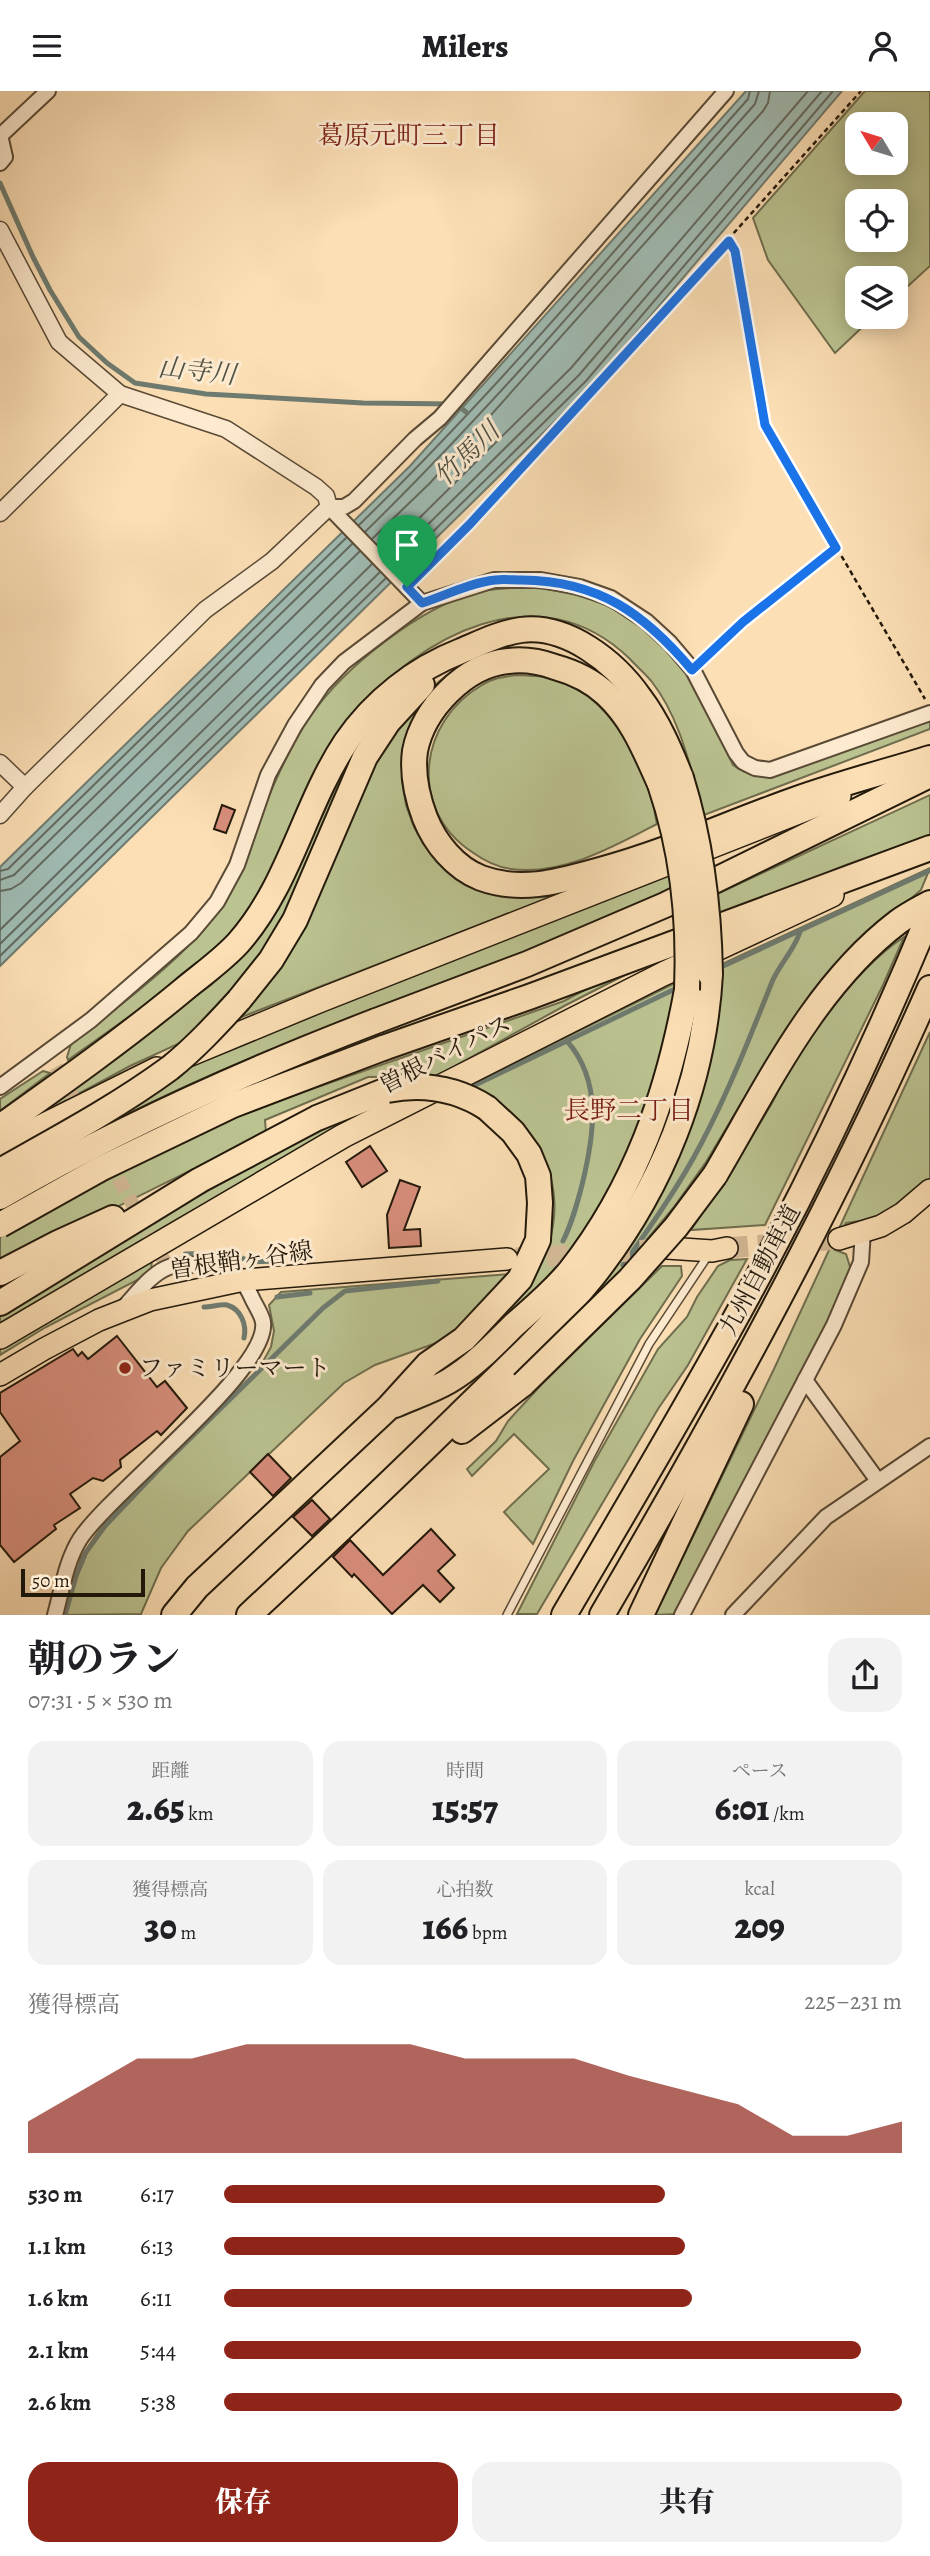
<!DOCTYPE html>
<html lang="ja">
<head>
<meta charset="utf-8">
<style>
	:root { --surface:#fff; --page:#f2f2f2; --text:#202124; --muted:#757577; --accent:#8f2418 }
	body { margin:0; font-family:Alegreya,"Noto Serif JP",serif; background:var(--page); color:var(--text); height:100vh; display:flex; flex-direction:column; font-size:26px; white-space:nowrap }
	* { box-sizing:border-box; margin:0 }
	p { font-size:23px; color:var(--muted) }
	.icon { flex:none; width:38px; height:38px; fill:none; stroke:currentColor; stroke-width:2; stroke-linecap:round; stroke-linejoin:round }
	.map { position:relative; height:1524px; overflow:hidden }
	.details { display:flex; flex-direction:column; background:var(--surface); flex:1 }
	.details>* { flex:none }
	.needle { width:46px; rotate:308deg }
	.controls { position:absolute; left:845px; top:21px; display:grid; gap:14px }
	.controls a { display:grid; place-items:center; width:63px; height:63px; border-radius:14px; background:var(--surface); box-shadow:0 4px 18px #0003; font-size:35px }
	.scale { position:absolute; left:21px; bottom:18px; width:124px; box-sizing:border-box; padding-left:7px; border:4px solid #23190b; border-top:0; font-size:19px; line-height:24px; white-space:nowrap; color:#23190b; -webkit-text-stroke:5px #fdeacf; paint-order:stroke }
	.pin { position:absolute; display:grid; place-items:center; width:60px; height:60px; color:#fff; margin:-72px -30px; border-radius:50% 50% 50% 0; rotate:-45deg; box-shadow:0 0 7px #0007 }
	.pin .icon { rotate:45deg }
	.round { display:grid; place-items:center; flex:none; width:74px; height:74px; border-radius:21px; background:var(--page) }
	.summary { display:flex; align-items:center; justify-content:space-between; height:119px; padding:0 28px }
	h1 { font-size:38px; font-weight:800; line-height:52px }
	.stats { display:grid; grid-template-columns:repeat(3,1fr); gap:10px; height:119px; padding:7px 28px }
	.stats div { display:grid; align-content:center; border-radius:18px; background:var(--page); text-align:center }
	.stats b { font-size:35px; font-weight:800 }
	.stats small { font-size:19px; font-weight:400 }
	.stats p { font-size:19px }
	.chart { height:196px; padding:14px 28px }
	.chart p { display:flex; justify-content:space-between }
	.chart svg { width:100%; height:126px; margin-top:7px; fill:var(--accent); opacity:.7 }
	.action { display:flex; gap:14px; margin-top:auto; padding:14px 28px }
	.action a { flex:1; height:80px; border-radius:21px; background:var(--accent); color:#fff; font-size:28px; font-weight:800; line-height:80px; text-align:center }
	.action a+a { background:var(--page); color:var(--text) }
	ul { padding:0 28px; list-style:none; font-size:23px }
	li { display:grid; grid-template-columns:112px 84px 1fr; align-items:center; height:52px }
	li i { height:18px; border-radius:9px; background:var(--accent) }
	header { display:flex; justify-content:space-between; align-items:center; height:91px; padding:0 28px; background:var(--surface); font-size:32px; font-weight:800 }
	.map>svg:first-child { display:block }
	.green { fill:#bbc391; stroke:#6f6e4e; stroke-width:2; fill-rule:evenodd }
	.water { fill:#a0bcb4; stroke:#6e7b70; stroke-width:2 }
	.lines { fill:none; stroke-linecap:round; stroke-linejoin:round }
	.shore { stroke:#626a60; stroke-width:2 }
	.stream { stroke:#6e7b70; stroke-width:5 }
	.building { fill:#d88e7c; stroke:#23190b; stroke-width:2 }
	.minor-tunnel { stroke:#d1b793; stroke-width:14; stroke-dasharray:14 7; stroke-linecap:butt }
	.primary-tunnel { stroke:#d1b793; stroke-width:21; stroke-dasharray:21 10; stroke-linecap:butt }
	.service-casing { stroke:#594a36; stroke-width:10 }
	.minor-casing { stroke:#594a36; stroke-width:18 }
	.tertiary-casing { stroke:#594a36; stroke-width:19 }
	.primary-casing { stroke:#23190b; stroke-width:24 }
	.trunk-casing { stroke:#23190b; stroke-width:26 }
	.motorway-casing { stroke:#23190b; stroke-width:28 }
	.path { stroke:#23190b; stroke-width:2.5; stroke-dasharray:5 3.5; stroke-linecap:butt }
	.service { stroke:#fdeacf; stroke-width:7 }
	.minor { stroke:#fdeacf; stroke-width:14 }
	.tertiary { stroke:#fdeacf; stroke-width:16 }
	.primary { stroke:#fcdfb5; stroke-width:21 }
	.trunk { stroke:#fcdfb5; stroke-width:23 }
	.motorway { stroke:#fcdfb5; stroke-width:24 }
	.motorway-bridge-casing { stroke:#23190b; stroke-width:28; stroke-linecap:butt }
	.motorway-bridge { stroke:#fcdfb5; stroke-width:24 }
	.route-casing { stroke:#fff; stroke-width:14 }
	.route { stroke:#1a73e8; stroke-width:9 }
	.poi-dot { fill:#8f2418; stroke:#fdeacf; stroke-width:2.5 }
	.labels { text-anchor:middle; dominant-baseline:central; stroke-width:6; stroke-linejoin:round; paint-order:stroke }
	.street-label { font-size:24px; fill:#23190b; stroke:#fdeacf }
	.poi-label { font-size:24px; fill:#23190b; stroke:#fdeacf; text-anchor:start }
	.neighbourhood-label { font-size:26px; fill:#7a1f14; stroke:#fdeacf }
	.water-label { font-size:26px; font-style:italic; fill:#4f5246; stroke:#fdeacf }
</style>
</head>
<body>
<header><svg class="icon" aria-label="menu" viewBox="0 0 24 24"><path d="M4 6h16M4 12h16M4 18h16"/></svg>Milers<svg class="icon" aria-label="person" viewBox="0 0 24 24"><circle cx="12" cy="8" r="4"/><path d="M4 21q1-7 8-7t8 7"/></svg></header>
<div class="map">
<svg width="930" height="1524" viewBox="0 0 930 1524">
	<rect width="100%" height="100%" fill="#fcdfb5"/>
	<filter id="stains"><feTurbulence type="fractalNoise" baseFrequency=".00286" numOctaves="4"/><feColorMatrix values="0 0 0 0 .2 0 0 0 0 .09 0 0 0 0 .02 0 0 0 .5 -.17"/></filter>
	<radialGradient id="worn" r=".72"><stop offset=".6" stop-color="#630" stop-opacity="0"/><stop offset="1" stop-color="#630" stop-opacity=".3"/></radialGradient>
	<g class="green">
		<path d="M 865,0 L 930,0 L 930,175 L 896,206 L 896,187 L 858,187 L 858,226 L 873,226 L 835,262 L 768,169 L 753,127 ZM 858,33 L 896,33 L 896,72 L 858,72 ZM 858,110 L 896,110 L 896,149 L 858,149 Z"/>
		<path d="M 520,496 C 591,499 649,525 689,587 C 707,614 719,645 733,674 C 746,683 756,686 772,686 L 930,628 L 930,638 L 704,724 C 691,680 681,628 652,591 C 646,583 637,576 630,568 C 538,479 420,545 350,626 L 259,807 L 220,855 L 137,920 L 68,969 L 67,966 L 71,953 C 119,915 195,860 226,809 C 249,772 257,730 275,691 C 285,669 296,646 310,626 C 343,577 420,516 478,501 C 491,497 506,498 520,496 Z"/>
		<path d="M 447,584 L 418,618 L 404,657 L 402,690 L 406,714 L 414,736 L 424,754 L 444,775 L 523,806 L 552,802 L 554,805 L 239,927 L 386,648 L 429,599 Z"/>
		<path d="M 517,584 C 534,585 550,585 566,592 C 616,614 649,682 657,733 C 613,756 562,785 511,778 C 497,776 483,769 472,761 C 408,719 418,631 482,594 C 492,587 505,586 517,584 Z"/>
		<path d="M 355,667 L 285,829 L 253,878 L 191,947 L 130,975 L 54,1016 L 38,1021 L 211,894 L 248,859 L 295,782 L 339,689 Z"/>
		<path d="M 930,704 L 930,744 L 846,774 L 719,826 L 717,803 Z"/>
		<path d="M 930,777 L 921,799 L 844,864 L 822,889 L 801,918 L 761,979 L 706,1071 L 674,1116 L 620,1181 L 578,1221 L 640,1135 L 720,874 Z"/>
		<path d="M 671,782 L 673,798 C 629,817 586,838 542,856 C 402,910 258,957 124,1025 L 122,1023 L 186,977 L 266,940 Z"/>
		<path d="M 904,846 L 883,894 L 765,1134 L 691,1139 C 718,1099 745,1059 769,1017 C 775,1008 778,998 784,989 C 813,940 856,878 904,846 Z"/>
		<path d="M 666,863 L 566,914 L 437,985 L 368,986 L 265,1029 L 266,1042 L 0,1174 L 0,1146 L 73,1106 L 232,1026 L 564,910 L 611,885 Z"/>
		<path d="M 675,892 L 671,926 L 650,1014 L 607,1108 L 577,1151 L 544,1190 L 463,1268 L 452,1274 L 549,1152 C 569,1085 530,1022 470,994 Z"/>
		<path d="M 930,941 L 930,1098 C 902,1119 880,1128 846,1132 L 835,1159 L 846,1163 L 853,1185 L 677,1523 L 655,1524 L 774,1278 Z"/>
		<path d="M 43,980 L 50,982 L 0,1020 L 0,1008 Z"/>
		<path d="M 389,1012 L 181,1126 L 0,1232 L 0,1225 L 178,1116 L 284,1058 L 334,1033 Z"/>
		<path d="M 747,1168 L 688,1274 L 658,1318 L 537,1523 L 517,1523 L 594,1371 L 658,1258 L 687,1226 L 697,1206 L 718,1175 L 730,1169 Z"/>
		<path d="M 152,1169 L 151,1180 L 147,1184 L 46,1236 L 0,1264 L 0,1258 Z"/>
		<path d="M 662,1175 L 681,1175 L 682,1185 L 640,1248 L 573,1370 L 533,1453 L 504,1421 L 549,1378 L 514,1343 L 472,1385 L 467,1378 L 496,1350 L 508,1330 L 542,1293 Z"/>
		<path d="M 510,1183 L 463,1236 L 439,1251 L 375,1274 L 344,1292 L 188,1440 L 161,1477 L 141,1523 L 63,1524 L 81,1467 L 98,1441 L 155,1379 L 259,1278 L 271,1256 L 274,1240 L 269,1214 L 281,1201 Z"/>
	</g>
	<path class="water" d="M 746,0 L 842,0 L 591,295 L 0,875 L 0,776 L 410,375 Z"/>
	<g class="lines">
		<g class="shore">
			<path d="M 359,434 C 497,300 621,151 748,8 L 750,0"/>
			<path d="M 365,441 C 503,306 627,157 755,13 L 759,0"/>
			<path d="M 372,448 L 430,392 L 763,20 L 768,12 L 770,0"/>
			<path d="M 385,461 L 571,277 L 808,0"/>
			<path d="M 392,469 L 579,284 L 822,0"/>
			<path d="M 398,475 L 586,290 L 833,0"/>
			<path d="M 0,780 L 8,778 L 346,447"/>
			<path d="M 0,789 L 14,784 L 352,453"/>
			<path d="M 0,800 L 11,798 L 21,792 L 360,460"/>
			<path d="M 0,839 L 372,473"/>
			<path d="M 0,853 L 380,481"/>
			<path d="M 0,865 L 386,487"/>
		</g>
		<g class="stream">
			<path d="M 0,92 L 33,166 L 50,199 L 79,246 L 107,272 L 135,292 L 206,303 L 363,312 L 456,313 L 466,321"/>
			<path d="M 721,876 L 929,780"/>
			<path d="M 473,995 L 675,898"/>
			<path d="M 563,1150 C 572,1132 577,1113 582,1094 C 594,1045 603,991 567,950"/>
			<path d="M 185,1163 L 232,1162 L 250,1171 L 277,1170"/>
			<path d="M 623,1174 C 651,1135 679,1095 701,1053 C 729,1000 750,946 772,891 C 779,874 797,855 800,840"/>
			<path d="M 277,1206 L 310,1202"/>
			<path d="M 204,1216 C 211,1216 220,1213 227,1214 C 241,1218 247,1234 244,1247"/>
			<path d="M 65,1524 L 76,1485 L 86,1461 L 105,1435 L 162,1375 L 323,1217 L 345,1200 L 438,1190"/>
		</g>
	</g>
	<g class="building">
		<path d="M 222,714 L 235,719 L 226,742 L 214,738 Z"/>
		<path d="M 370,1055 L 387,1080 L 362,1096 L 346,1071 Z"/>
		<path d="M 400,1089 L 420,1096 L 404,1139 L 420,1138 L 421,1155 L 389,1157 L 387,1124 Z"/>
		<path d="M 117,1245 L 157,1296 L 165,1290 L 187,1317 L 161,1344 L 157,1340 L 120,1369 L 121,1376 L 103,1390 L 93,1387 L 70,1403 L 80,1417 L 54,1434 L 56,1438 L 14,1471 L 0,1454 L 0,1366 L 20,1350 L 0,1321 L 0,1302 L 73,1258 L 78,1265 L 82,1261 L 88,1268 Z"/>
		<path d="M 268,1363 L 291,1387 L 273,1405 L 250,1381 Z"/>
		<path d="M 312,1409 L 330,1428 L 312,1445 L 293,1426 Z"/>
		<path d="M 431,1438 L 455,1464 L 438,1480 L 454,1497 L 440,1511 L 423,1494 L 392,1523 L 354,1483 L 352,1486 L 333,1466 L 350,1449 L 383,1484 Z"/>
	</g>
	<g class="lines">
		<g class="minor-tunnel">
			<path d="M 56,976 L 83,1024"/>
			<path d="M 108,1069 L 168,1177"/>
		</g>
		<g class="primary-tunnel">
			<path d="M 727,1157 L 839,1148"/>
			<path d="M 516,1167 L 665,1158"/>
		</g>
		<defs>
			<path id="service" d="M 507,1524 L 649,1253 L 709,1163"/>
			<g id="minor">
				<path d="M 0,44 L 5,66 L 0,72"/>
				<path d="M 0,45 L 48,0"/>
				<path d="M 329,416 L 344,416 L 354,410 L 415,348 L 440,327 L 726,0"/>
				<path d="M 329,416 L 422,512"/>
				<path d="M 0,996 L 91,929 L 191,842 L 217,811 L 237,774 L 268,684 L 295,634 L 322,594 L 344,571 L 422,512 L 494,489 L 541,489 L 580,496 L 611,507 L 646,530 L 670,552 L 693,579 L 736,662 L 743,671 L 755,677 L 770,679 L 930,622"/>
				<path d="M 805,1289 L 878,1390"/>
				<path d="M 55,1524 C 62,1499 66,1470 80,1448 C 111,1401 270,1279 263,1231 C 262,1224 255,1214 252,1207 C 237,1175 225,1169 190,1174 C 183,1174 175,1174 169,1176 C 152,1182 137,1202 125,1215"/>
				<path d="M 682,1524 L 834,1234 L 861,1171 L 863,1139"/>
				<path d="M 733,1524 L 826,1426 L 930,1355"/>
			</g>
			<g id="tertiary">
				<path d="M 0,139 L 59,251 L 120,303 L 226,338 L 316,396 L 326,405 L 329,416 L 272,470 L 205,519 L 25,696 L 0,724"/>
				<path d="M 0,422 L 120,303"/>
				<path d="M 0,672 L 25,696"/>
			</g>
			<g id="primary">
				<path d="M 839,1148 L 881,1135 L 903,1122 L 930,1099"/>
				<path d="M 667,1157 L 712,1160 L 727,1157"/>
				<path d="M 0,1284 L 44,1258 L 99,1229 L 150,1209 L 244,1189 L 507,1168"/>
			</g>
			<g id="trunk">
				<path d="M 188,964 L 321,909 L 839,705"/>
				<path d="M 0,1056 L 157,978"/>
				<path d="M 0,1246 L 343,1045 L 663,883 L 832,804"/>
			</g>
			<g id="motorway">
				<path d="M 660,693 C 645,660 633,628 606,603 C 592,590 573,581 555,576 C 541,571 524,568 508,570 C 465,574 423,618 415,660 C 412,682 417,706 425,727 C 435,752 455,777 481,787 C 522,802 560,790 600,779 C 667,761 729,732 794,709 C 838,693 885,681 930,667"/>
				<path d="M 239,909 L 271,869 L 295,829 L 365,666 L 388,631 L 422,594"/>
				<path d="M 376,930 L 527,873 L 665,814 L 930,684"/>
				<path d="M 383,957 L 529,906 L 930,757"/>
				<path d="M 0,1036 C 62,992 124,948 182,900 C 201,884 223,869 239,851 C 290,793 304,714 346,651 C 374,610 415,578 461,560 C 480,552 500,542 521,539 C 567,533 615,571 640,607 C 658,631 670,659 681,687"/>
				<path d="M 715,1084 C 767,996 814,895 898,831 C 907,824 919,818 930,812"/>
				<path d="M 0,1182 L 58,1152 L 113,1127"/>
				<path d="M 0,1212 L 200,1089 L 317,1027 L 387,999"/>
				<path d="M 395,1314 C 413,1306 432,1300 449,1290 C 473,1276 493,1255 513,1235 C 533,1217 553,1201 570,1180 C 636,1096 668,1002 687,899"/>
				<path d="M 462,1340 L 523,1293"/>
				<path d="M 174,1524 L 197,1496 L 388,1317 L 428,1273 L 464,1248 L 520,1188 L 538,1149 L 540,1112 L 538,1085 L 529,1063 L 513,1041 L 487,1017"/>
				<path d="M 249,1524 C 319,1459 389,1393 457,1326 C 503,1281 552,1236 593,1185 C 661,1099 704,994 710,883"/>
				<path d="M 564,1524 C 626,1418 689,1313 747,1206 C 815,1081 876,953 930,822"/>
				<path d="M 602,1524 C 722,1319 834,1114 930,897"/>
				<path d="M 641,1524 L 741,1313"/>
			</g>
		</defs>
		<use href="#service" class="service-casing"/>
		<use href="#minor" class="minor-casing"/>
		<use href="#tertiary" class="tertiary-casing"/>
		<use href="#primary" class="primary-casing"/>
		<use href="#trunk" class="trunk-casing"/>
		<use href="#motorway" class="motorway-casing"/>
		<g class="path">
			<path d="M 729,150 L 735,160 L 765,334 L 925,608"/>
			<path d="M 417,486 L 470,433 L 595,297 L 861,0"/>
			<path d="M 705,567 L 742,531 L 836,457"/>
		</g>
		<use href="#service" class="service"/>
		<use href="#minor" class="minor"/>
		<use href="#tertiary" class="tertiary"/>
		<use href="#primary" class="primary"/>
		<use href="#trunk" class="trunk"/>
		<use href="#motorway" class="motorway"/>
		<defs>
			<g id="motorway-bridge">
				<path d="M 681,687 C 701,751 709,817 710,883"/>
				<path d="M 660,693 C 683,760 690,828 687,899"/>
				<path d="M 387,999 C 423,992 456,997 487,1017"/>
				<path d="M 0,1080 C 57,1048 117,1016 170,977 C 195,957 217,933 239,909"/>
				<path d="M 0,1106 C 120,1036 246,980 376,930"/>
				<path d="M 0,1134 L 100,1078 L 233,1014 L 383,957"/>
				<path d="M 523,1293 L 630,1188 L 676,1136 L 715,1084"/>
			</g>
		</defs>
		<use href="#motorway-bridge" class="motorway-bridge-casing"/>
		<use href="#motorway-bridge" class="motorway-bridge"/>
	</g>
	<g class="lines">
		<defs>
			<path id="route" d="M 729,150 L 735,160 L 765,334 L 836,457 L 743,531 L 692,579 C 644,522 599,490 522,489 C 513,489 503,488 495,489 C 472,491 444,505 422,512 L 407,496 L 470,433 Z"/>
		</defs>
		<use href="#route" class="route-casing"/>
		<use href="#route" class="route"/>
	</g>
	<circle class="poi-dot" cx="125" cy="1277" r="7"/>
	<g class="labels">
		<g class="street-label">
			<text transform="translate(445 963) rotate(-27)">曽根バイパス</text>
			<text transform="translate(241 1169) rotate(-8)">曽根鞘ヶ谷線</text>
			<text transform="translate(760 1179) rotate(-62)">九州自動車道</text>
		</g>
		<g class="poi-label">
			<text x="139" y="1277">ファミリーマート</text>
		</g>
		<g class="neighbourhood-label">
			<text x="409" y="44">葛原元町三丁目</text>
			<text x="629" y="1019">長野二丁目</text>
		</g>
		<g class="water-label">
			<text transform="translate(197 280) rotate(6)">山寺川</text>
			<text transform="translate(467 363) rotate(-44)">竹馬川</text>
		</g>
	</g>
	<rect width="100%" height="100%" filter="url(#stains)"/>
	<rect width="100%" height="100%" fill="url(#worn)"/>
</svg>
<div class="controls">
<a><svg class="needle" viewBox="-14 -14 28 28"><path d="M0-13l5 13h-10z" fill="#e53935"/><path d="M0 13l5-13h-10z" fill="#757577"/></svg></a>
<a><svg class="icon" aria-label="locate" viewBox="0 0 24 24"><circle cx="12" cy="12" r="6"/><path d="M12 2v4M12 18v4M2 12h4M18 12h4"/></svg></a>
<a><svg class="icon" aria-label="layers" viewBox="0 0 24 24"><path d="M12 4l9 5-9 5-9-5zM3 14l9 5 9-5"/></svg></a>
</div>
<div class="scale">50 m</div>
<div class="pin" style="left:407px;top:496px;background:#1e9e55"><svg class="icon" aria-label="arrive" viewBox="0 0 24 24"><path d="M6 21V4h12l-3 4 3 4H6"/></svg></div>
</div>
<section class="details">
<div class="summary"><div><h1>朝のラン</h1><p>07:31 · 5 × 530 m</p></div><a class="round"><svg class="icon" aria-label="share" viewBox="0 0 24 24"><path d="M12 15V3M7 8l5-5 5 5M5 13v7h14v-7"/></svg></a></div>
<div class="stats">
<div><p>距離</p><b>2.65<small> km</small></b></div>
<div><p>時間</p><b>15:57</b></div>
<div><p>ペース</p><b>6:01<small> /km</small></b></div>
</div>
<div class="stats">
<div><p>獲得標高</p><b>30<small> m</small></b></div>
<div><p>心拍数</p><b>166<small> bpm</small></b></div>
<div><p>kcal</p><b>209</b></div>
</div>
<div class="chart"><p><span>獲得標高</span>225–231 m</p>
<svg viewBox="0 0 160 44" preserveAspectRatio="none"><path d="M0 44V33L10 22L20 11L30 11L40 6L50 6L60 6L70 6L80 11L90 11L100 11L110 17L120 22L130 27L140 38L150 38L160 33V44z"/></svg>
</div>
<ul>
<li><b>530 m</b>6:17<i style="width:65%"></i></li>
<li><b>1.1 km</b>6:13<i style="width:68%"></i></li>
<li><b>1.6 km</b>6:11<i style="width:69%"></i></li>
<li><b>2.1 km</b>5:44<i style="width:94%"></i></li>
<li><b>2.6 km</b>5:38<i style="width:100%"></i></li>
</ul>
<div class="action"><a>保存</a><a>共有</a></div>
</section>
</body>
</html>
